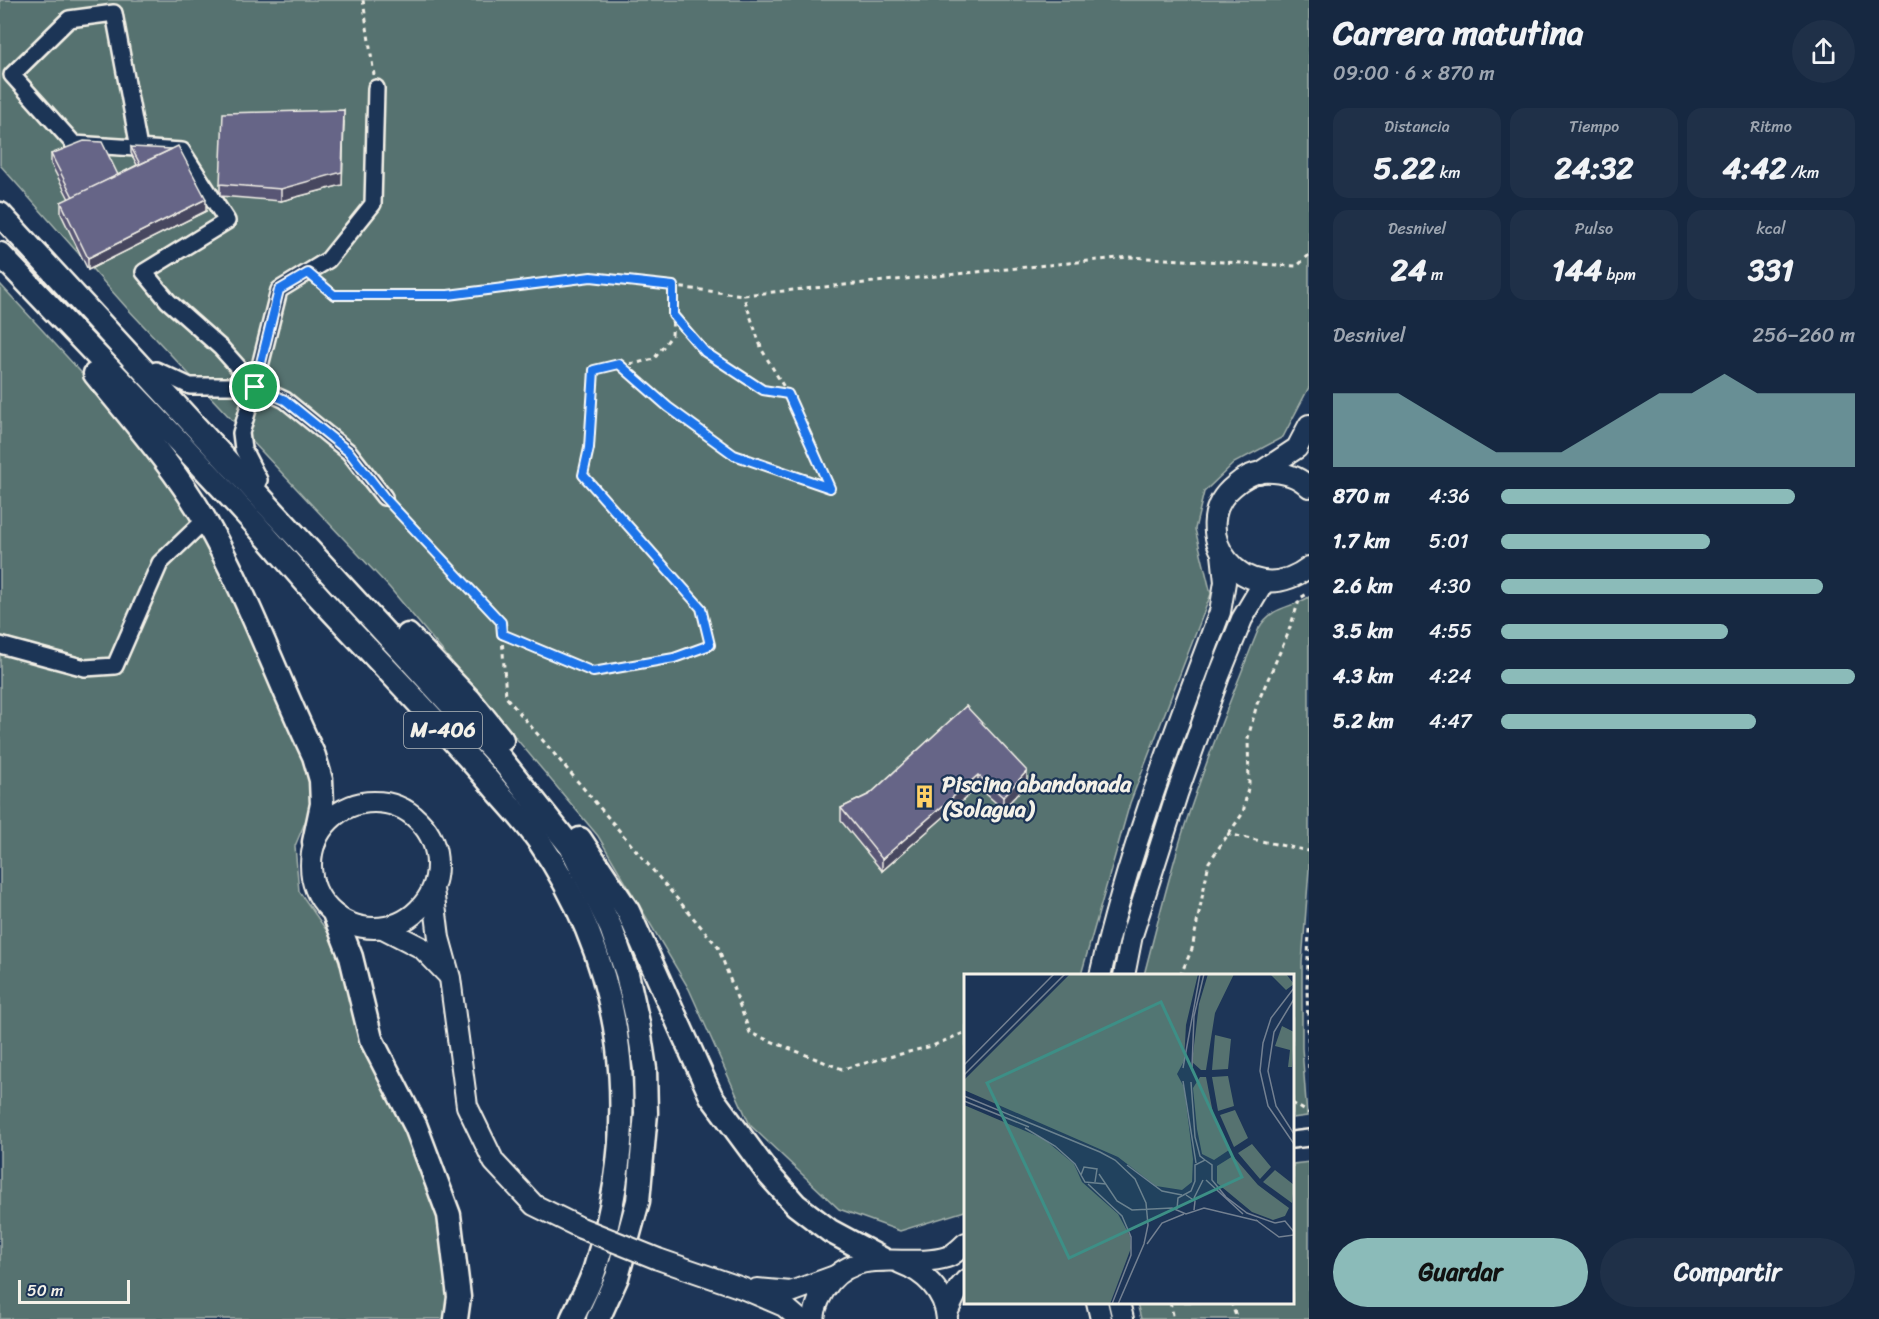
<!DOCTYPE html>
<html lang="es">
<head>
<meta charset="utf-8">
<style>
	:root { --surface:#162841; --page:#1f3048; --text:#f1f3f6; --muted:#9ea6b1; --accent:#8bbbb9 }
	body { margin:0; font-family:Sriracha,sans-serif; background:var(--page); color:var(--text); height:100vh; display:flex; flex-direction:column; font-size:22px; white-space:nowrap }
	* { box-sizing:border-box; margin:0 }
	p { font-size:20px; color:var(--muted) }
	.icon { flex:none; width:33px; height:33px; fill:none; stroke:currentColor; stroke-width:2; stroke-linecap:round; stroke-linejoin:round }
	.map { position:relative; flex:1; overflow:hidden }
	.details { display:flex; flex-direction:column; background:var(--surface); width:570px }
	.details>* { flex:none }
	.scale { position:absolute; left:18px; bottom:15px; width:112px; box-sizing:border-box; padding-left:6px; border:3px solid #f4f1e8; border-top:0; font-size:16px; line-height:21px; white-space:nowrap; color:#f4f1e8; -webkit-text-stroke:4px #1d3557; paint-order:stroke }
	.pin { position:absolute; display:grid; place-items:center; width:51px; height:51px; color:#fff; margin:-26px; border:3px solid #fff; border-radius:50%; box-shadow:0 2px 6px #0007 }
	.round { display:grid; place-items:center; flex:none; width:63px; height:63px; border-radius:32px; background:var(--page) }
	.overview { display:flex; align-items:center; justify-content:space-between; height:102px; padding:0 24px }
	h1 { font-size:33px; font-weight:700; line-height:45px }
	.metrics { display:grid; grid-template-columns:repeat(3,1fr); gap:9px; height:102px; padding:6px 24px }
	.metrics div { display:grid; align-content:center; border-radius:15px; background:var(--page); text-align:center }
	.metrics b { font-size:30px; font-weight:700 }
	.metrics small { font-size:16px; font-weight:400 }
	.metrics p { font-size:16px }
	.chart { height:168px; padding:12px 24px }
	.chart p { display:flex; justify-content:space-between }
	.chart svg { width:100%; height:108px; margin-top:6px; fill:var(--accent); opacity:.7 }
	.primary-button { display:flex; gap:12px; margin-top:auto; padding:12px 24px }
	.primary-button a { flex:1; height:69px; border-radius:36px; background:var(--accent); color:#111; font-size:24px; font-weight:700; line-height:69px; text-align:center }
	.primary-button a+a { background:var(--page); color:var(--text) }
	ul { padding:0 24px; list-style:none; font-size:20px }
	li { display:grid; grid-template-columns:96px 72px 1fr; align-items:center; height:45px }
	li i { height:15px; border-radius:8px; background:var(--accent) }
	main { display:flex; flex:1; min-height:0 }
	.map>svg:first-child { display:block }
	.green { fill:#567270; stroke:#a5b2ac; stroke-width:1.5 }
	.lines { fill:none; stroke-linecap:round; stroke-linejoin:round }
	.minor-casing { stroke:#f4f1e8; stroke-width:20 }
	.major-casing { stroke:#f4f1e8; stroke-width:24 }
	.highway-casing { stroke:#f4f1e8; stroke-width:27 }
	.path { stroke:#f4f1e8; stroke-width:3; stroke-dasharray:4.5 4.5; stroke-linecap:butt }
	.minor { stroke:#1d3557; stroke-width:15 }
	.major { stroke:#1d3557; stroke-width:20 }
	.highway { stroke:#1d3557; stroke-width:22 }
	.major-bridge-casing { stroke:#f4f1e8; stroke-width:24; stroke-linecap:butt }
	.major-bridge { stroke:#1d3557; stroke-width:20 }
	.wall { fill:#585774; stroke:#f4f1e8; stroke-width:1.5 }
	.shaded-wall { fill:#47475e; stroke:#f4f1e8; stroke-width:1.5 }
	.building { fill:#666587; stroke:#f4f1e8; stroke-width:1.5 }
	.route-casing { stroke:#fff; stroke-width:12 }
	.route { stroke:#1a73e8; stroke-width:8 }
	.labels { text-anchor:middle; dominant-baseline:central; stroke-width:4.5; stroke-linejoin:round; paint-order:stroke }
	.shield { fill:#1d3557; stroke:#b4b9bc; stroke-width:1.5 }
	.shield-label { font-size:21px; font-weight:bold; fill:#f4f1e8 }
	.poi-label { font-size:22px; font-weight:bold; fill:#f4f1e8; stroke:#1d3557; text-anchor:start }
	.inset-road { fill:none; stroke:#738091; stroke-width:1.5 }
	.view { fill:#3d8f86; fill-opacity:0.15; stroke:#3d8f86; stroke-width:3 }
	.inset-edge { fill:none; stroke:#f4f1e8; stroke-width:3 }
</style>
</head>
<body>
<main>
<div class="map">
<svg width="1309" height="1319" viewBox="0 0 1309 1319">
	<rect width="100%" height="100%" fill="#1d3557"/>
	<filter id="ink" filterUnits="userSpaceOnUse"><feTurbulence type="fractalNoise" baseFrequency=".0167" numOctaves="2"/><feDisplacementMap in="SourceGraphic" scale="12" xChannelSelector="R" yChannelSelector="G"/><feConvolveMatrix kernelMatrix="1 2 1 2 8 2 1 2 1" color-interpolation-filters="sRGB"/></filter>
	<g filter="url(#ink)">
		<g class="green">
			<path d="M 0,0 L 1309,0 L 1309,387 L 1283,437 L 1234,463 L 1204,492 L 1195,529 L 1211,594 L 1130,803 L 1081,975 L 966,976 L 965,1211 L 900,1231 L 839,1209 L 750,1125 L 689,989 L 598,836 L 389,587 L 126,307 L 0,165 Z"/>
			<path d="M 0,284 L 134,430 L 192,512 L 247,626 L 314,781 L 311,808 L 295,846 L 299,891 L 343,954 L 378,1072 L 433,1192 L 449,1256 L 446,1319 L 0,1319 Z"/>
			<path d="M 1309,597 L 1309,869 L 1302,963 L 1302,1048 L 1307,1116 L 1293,1118 L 1292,976 L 1144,975 C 1157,925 1169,875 1185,825 C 1207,758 1233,693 1259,628 C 1273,605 1290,609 1309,597 Z"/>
			<path d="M 1309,1162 L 1309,1319 L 1141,1319 L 1137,1303 L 1292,1302 L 1293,1164 Z"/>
		</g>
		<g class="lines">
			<defs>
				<g id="minor">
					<path d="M 139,148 L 114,13 L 69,19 L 12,75 L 74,144 L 182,151 L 227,221 L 144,272 L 168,301 L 221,348 L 255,386 L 285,400 L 349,452 L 384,497"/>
					<path d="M 156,370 L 190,386 L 255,386 L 241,433 L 243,449 L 259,480"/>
					<path d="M 255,386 L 279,290 L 328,260 L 373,204 L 376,88"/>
					<path d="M 0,645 L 85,668 L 115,666 L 160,563 L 205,520"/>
					<path d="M 1292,1140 L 1309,1138"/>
				</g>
				<g id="major">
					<path d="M 1259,473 L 1297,448 L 1309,425"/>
					<path d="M 1309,487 C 1297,475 1279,471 1262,472 C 1252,473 1242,479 1234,486 C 1182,528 1244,616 1309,567"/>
					<circle cx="374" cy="865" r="63"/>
					<path d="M 433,889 L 439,938 L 450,978 L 467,1106 L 494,1162 L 534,1205 L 581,1228"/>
					<path d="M 383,928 L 422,948 L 448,975"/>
					<path d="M 1100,976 C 1128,852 1175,731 1220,612 L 1225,582 L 1222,554"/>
					<path d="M 1124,976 L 1132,935 L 1177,794 L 1219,676 L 1242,619 L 1264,582"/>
					<path d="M 658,1259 L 742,1288 L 784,1306 L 799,1319"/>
					<path d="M 900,1263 C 924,1272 945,1291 947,1319"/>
					<path d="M 757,1289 L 791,1292 L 835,1276"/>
					<path d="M 1097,1302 L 1101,1319"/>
					<path d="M 1119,1302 L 1123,1319"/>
					<path d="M 947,1313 L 959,1288 L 966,1280"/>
					<path d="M 814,1319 C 815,1304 822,1292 831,1281 C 862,1246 908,1269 947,1257 C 954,1255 960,1248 966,1243"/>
				</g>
				<g id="highway">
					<path d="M 0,214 L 501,759 L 571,847 L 611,928 L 627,974 L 638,1023 L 645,1069 L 646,1113 L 638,1201 L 617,1277 L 598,1319"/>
					<path d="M 0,254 C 82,341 166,426 247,515 C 272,542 295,571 320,598 C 378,661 438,721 493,786 C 508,804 525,821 539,841 C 627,970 642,1118 596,1265 C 591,1284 580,1301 572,1319"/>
					<path d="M 95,374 C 133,421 174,467 205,520 C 248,595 277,678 314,756 L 321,780 L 322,804 L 314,842"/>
					<path d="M 408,635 L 469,699 L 502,740"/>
					<path d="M 580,839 L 628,911 L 711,1096 L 770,1176 L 796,1205 L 830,1231 L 882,1259"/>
					<path d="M 335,916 L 351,957 L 371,1039 L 416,1127 L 449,1215 L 459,1297 L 456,1319"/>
				</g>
			</defs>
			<use href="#minor" class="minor-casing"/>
			<use href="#major" class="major-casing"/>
			<use href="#highway" class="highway-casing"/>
			<g class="path">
				<path d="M 363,0 L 374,75"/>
				<path d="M 319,282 L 334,295 L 448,295 L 591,277 L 743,295 L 1129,257 L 1297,266 L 1309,255"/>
				<path d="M 673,287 L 673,315 L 704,352 L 763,389 L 788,394"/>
				<path d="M 621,364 L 637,363 L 654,359 L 672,335 L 673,315"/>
				<path d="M 393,507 L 501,622 L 506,697 L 718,947 L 750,1033 L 842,1069 L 932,1046 L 966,1032"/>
				<path d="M 502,634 L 593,672 L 674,658 L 710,645 L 701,608 L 583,475 L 589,448 L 594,370 L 619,364 L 668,407 L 734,455 L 830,488 L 788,394 L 762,350 L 743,295"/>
				<path d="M 1227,834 L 1309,851"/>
				<path d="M 1309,929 L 1307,987 L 1309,1068"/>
				<path d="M 1180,976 L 1192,949 L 1209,862 L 1243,813 L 1249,783 L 1248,738 L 1257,704 L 1287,636 L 1300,598 L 1309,593"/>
				<path d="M 1292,1103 L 1309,1113"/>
				<path d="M 1170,1302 L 1174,1319"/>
				<path d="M 1231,1302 L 1237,1319"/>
			</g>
			<use href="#minor" class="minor"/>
			<use href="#major" class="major"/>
			<use href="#highway" class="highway"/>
			<defs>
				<path id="major-bridge" d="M 581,1228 L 658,1259"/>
			</defs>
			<use href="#major-bridge" class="major-bridge-casing"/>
			<use href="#major-bridge" class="major-bridge"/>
		</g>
		<g class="wall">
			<path d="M 344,122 L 342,185 L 281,201 L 220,196 L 220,184 Z"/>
			<path d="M 131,147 L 206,211 L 88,270 L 61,214 L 61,202 L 69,199 L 51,164 L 51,154 L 118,175 L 137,165 L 131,153 Z"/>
			<path d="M 966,706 L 1027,784 L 1003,809 L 978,787 L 882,871 L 841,821 L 841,808 L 870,794 Z"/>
		</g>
		<g class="shaded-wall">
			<path d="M 344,110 L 342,185 L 281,201 L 281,189 Z"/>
			<path d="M 206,199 L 206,211 L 88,270 L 88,258 Z"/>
			<path d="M 1027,771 L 1027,784 L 1003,809 L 1003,797 Z"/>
			<path d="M 978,775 L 978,787 L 882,871 L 882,859 Z"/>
		</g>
		<g class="building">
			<path d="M 344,110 L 342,172 L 281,189 L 220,184 L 223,113 Z"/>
			<path d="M 84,141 L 102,142 L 118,175 L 73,197 L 51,154 Z"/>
			<path d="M 178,146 L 206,199 L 88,258 L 61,202 Z"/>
			<path d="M 131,147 L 172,149 L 140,164 Z"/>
			<path d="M 966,706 L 1027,771 L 1003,797 L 978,775 L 882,859 L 841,808 L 870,794 Z"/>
		</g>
	</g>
	<g class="lines" filter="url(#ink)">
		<defs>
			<path id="route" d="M 308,273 L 334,295 L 448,295 L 591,277 L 673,286 L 673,315 L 705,352 L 763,390 L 788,394 L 830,488 L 734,455 L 668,407 L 619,364 L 594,370 L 589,448 L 583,475 L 701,608 L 710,645 L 674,658 L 593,672 L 502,634 L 501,622 L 384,497 L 349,452 L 285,400 L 255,387 L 279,290 Z"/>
		</defs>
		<use href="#route" class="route-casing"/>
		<use href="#route" class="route"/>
	</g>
	<defs>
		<symbol id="building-bare" viewBox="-9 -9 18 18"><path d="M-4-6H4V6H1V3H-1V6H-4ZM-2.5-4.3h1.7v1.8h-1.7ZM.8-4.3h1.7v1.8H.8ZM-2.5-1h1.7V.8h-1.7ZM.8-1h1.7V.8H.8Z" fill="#ffd166" stroke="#1d3557" stroke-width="2.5" paint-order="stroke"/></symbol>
	</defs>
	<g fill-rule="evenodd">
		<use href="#building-bare" x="908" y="780" width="33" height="33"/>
	</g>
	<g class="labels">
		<rect class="shield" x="404" y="712" width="78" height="36" rx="4.5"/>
		<g class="shield-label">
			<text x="443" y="730">M-406</text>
		</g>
		<g class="poi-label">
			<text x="942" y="784">Piscina abandonada<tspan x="942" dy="25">(Solagua)</tspan></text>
		</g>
	</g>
	<g transform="translate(964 974)">
		<rect width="330" height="330" fill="#1d3557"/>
		<path d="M 106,0 L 234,0 L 222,51 L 220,87 L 213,100 L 220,113 L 229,185 L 228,208 L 218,216 L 192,212 L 154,183 L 0,116 L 0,106 ZM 244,0 L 270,0 L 251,39 L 242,96 L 237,96 L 228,88 L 235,30 ZM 306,0 L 322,0 L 330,10 L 322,16 ZM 318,52 L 330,58 L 328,93 L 324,93 L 326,76 L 311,72 ZM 251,61 L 267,65 L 264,95 L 248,96 ZM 264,102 L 270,132 L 254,137 L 248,103 ZM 236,103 L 242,103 L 249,139 L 265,176 L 250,186 L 238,180 L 233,155 L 229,114 ZM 0,131 L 80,165 L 110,190 L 118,208 L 154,240 L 166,262 L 167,274 L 146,330 L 0,330 ZM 271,136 L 284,164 L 270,173 L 256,141 ZM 288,170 L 307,193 L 296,205 L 274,179 ZM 269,182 L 294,211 L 325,234 L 321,242 L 309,246 L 288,238 L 253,209 L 253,192 ZM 311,196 L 330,211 L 328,229 L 299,208 Z" fill="#567270"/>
		<path class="inset-road" d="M 330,14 L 307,44 L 299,69 L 296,97 L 304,132 L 330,170M 330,25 L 310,58 L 304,97 L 312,132 L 330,160M 0,91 L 90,0M 228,93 L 230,42 L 240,0M 219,94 L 236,0M 0,101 L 101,0M 219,107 L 232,189M 227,108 L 231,163 L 236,182 L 241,186M 0,122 L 136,178 L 151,186 L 171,205 L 182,229 L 184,251 L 180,270 L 154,330M 0,127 L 65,153M 61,154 L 91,172 L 111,190 L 117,201M 163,191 L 198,217 L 218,221M 135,200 L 153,227 L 168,236 L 208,234 L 222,240 L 240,234 L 294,247M 242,206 L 279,240M 131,208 L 133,195 L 120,193 L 117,201 L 121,208 L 142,210M 124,210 L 158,242 L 167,263 L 167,281 L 148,330M 222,221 L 231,227 L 230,236M 230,224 L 239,206M 213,235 L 214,224 L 227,217 L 231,207 L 231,191 L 241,186 L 248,191 L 248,206 L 262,223 L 283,239 L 311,249M 292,246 L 315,263 L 330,261M 311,249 L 321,247 L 330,258M 183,270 L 198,249 L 220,240"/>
		<path class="view" d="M 197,28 L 278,203 L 105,284 L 23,109 Z"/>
		<rect width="330" height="330" class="inset-edge"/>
	</g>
</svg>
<div class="scale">50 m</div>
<div class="pin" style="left:255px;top:387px;background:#1e9e55"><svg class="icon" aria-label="arrive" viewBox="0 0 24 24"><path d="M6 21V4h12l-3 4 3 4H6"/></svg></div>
</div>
<section class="details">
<div class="overview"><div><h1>Carrera matutina</h1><p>09:00 · 6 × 870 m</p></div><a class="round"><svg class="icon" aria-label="share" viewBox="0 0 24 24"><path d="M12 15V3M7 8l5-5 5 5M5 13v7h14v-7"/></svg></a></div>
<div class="metrics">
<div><p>Distancia</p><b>5.22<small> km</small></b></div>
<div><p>Tiempo</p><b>24:32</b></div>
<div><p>Ritmo</p><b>4:42<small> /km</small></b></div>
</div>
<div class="metrics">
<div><p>Desnivel</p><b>24<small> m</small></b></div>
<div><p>Pulso</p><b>144<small> bpm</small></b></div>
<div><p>kcal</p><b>331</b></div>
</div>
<div class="chart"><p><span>Desnivel</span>256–260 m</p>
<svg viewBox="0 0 160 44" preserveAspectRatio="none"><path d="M0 44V14L10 14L20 14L30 22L40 30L50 38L60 38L70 38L80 30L90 22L100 14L110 14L120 6L130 14L140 14L150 14L160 14V44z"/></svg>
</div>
<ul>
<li><b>870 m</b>4:36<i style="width:83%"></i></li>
<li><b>1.7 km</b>5:01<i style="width:59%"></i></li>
<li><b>2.6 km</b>4:30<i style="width:91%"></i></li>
<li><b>3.5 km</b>4:55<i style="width:64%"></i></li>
<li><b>4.3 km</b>4:24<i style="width:100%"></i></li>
<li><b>5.2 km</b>4:47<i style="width:72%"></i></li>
</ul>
<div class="primary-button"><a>Guardar</a><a>Compartir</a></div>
</section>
</main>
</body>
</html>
